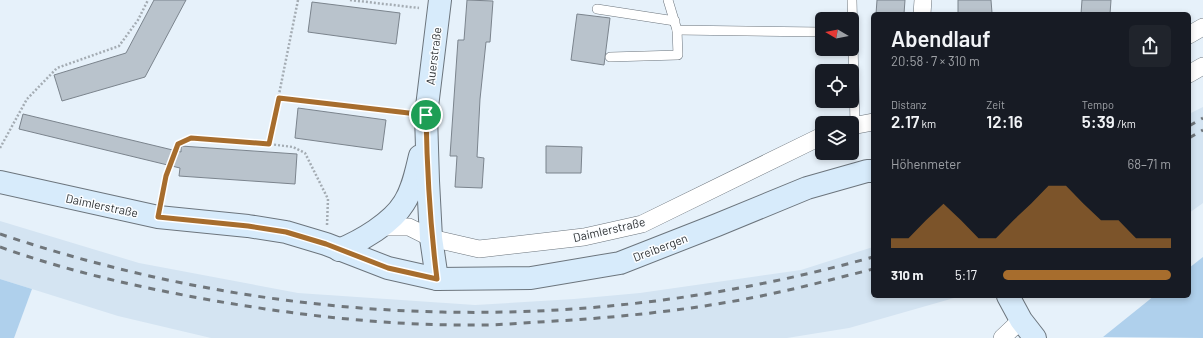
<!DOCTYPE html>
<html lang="de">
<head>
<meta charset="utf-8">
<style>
	:root { --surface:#171b24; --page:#20242c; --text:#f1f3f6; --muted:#9ea1a6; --accent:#a76d2d }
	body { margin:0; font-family:Barlow,sans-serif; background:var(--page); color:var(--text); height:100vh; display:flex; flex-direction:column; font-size:15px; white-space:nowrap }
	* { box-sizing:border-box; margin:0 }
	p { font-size:13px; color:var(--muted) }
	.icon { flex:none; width:22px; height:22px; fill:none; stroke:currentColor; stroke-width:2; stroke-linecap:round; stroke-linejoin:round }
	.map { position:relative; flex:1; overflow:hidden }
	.drawer { position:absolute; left:871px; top:12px; width:320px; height:286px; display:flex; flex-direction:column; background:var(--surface); border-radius:6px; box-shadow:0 2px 6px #0003 }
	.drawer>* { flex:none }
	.needle { width:26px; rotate:280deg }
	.buttons { position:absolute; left:815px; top:12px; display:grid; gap:8px }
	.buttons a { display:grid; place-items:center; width:44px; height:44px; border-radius:6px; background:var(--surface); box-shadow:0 2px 6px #0003; font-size:20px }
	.pin { position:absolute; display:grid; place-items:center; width:34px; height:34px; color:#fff; margin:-17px; border:2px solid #fff; border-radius:50%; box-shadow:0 1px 4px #0007 }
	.round { display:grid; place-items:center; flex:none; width:42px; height:42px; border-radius:6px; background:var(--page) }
	.headline { display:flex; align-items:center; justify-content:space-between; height:68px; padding:0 20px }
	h1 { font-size:22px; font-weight:600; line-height:30px }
	.stats { display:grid; grid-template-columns:repeat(3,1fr); gap:6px; height:68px; padding:4px 20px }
	.stats div { display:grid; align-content:center }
	.stats b { font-size:17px; font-weight:600 }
	.stats small { font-size:11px; font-weight:400 }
	.stats p { font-size:11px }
	.chart { height:112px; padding:8px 20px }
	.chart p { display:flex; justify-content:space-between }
	.chart svg { width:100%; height:72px; margin-top:4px; fill:var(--accent); opacity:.7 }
	ul { padding:0 20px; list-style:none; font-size:13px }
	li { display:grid; grid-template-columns:64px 48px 1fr; align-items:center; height:30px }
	li i { height:10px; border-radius:5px; background:var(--accent) }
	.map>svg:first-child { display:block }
	.built { fill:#d4e4f2 }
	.green { fill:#afd0ec }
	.building { fill:#b9c3cc; stroke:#7b848d }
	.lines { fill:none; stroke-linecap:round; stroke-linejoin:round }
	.lane-casing { stroke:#6c757d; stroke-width:10 }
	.street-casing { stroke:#6c757d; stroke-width:18 }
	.secondary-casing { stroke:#6c757d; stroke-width:24 }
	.path { stroke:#a4acb3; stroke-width:2.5; stroke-dasharray:2 2; stroke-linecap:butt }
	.lane { stroke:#fff; stroke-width:9 }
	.street { stroke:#fff; stroke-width:17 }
	.secondary { stroke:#d7ebfb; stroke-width:22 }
	.rail { stroke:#70767b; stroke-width:3; stroke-dasharray:7 7; stroke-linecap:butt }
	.route-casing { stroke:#fff; stroke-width:8 }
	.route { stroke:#a76d2d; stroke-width:5 }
	.labels { text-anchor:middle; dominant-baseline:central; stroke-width:3; stroke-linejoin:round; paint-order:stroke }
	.street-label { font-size:12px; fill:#323639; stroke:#fbfdff }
</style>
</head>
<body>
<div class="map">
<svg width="1203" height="338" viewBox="0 0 1203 338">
	<rect width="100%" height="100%" fill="#e6f1fa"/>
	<g class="built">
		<path d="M 1203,107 L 1203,203 L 1189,213 L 1189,114 Z"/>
		<path d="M 0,221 L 139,263 L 298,293 L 475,305 L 574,299 L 640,293 L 801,270 L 873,247 L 873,296 L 961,296 L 849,328 L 787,338 L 211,338 L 118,316 L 0,279 Z"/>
	</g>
	<g class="green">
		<path d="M 1203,257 L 1203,338 L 1103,337 L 1154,296 L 1189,296 L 1189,268 Z"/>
		<path d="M 0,279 L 32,289 L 14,338 L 0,338 Z"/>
	</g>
	<g class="building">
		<path d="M 154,0 L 186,0 L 145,77 L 62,101 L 54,75 L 126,53 Z"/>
		<path d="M 467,0 L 493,1 L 490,42 L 486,42 L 480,99 L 477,157 L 484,158 L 482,188 L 455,187 L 457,156 L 450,156 L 458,40 L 464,40 Z"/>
		<path d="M 877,0 L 905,0 L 904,14 L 876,14 Z"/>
		<path d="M 958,0 L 991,0 L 992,13 L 958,14 Z"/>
		<path d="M 1082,0 L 1111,0 L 1110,14 L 1081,14 Z"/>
		<path d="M 312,2 L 400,13 L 396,44 L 308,32 Z"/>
		<path d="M 577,14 L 610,18 L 604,65 L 571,60 Z"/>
		<path d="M 298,108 L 386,120 L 382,150 L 295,138 Z"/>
		<path d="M 23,114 L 181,152 L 181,146 L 297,154 L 295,184 L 179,176 L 180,168 L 19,129 Z"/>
		<path d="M 546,146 L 582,147 L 581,173 L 546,173 Z"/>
	</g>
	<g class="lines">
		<defs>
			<g id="lane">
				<path d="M 668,0 L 677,30 L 822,32"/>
				<path d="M 852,0 L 855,125"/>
				<path d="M 597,9 L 675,21"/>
				<path d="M 610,57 L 678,55 L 677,30"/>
			</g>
			<g id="street">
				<path d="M 922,14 L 923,0"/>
				<path d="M 1189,35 L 1203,27"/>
				<path d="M 1189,74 L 1203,66"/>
				<path d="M 852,126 L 873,122"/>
				<path d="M 382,227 L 409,227 L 431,238 L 479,249 L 584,237 L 642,224 L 822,136"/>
				<path d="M 1002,338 L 1021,320"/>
			</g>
			<g id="secondary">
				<path d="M 0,182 L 158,217 L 248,226 L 286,232 L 326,244 L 388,268 L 437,279 L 531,278 L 620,263 L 717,225 L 807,188 L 867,171 L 873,171"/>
				<path d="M 339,250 C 361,241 392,223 404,203 C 413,189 416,172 420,156"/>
				<path d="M 437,279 L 431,238 L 428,181 L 426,115 L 440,0"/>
				<path d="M 1008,296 L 1021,320 L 1035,338"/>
			</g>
		</defs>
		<use href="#lane" class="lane-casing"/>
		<use href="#street" class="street-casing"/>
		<use href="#secondary" class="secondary-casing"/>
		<g class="path">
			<path d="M 298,0 L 269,144 L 293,147 L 305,153 L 328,199 L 327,225"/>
			<path d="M 350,0 L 419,8"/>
			<path d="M 279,98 L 407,113"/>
			<path d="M 0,148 L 27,99 L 57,68 L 119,46 L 138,20 L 148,0"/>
			<path d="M 162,199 L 166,175 L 178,144 L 191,138 L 269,144"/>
		</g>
		<use href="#lane" class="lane"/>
		<use href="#street" class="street"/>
		<use href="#secondary" class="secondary"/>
		<g class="rail">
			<path d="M 1189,126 L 1203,118"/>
			<path d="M 1189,138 L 1203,130"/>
			<path d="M 0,234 C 286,330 583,338 873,257"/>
			<path d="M 0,247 C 70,272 142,288 216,301 C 303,316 392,326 482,325 C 501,325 520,323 539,322 C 612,318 685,311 756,297 C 796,289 834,279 873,269"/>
		</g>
	</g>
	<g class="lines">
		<defs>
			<path id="route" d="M 279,98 L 426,115 C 427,170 430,224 437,279 L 388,268 L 326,244 L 286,232 L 248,226 L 158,217 L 166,176 L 178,144 L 191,138 L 269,144 Z"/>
		</defs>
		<use href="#route" class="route-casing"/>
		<use href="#route" class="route"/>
	</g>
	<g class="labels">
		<g class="street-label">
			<text transform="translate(433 56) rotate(-83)">Auerstraße</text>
			<text transform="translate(102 205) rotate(12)">Daimlerstraße</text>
			<text transform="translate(609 229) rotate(-13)">Daimlerstraße</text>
			<text transform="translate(660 247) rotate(-21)">Dreibergen</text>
		</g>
	</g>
</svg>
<div class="buttons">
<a><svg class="needle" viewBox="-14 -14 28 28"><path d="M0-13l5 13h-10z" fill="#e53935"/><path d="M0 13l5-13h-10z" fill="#9ea1a6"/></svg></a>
<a><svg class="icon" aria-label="locate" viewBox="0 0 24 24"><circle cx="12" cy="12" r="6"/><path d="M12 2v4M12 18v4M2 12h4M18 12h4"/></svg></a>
<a><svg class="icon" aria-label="layers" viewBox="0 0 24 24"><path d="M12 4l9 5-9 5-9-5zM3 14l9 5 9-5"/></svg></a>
</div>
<div class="pin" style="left:426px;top:115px;background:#1e9e55"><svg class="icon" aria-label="arrive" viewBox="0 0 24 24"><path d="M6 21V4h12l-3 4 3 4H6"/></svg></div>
<section class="drawer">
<div class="headline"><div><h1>Abendlauf</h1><p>20:58 · 7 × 310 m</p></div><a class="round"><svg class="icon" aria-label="share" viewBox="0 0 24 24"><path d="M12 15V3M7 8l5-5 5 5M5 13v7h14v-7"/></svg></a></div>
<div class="stats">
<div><p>Distanz</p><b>2.17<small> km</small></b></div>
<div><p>Zeit</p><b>12:16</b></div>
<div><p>Tempo</p><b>5:39<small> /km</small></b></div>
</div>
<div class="chart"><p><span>Höhenmeter</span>68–71 m</p>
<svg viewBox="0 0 160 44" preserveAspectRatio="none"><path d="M0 44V38L10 38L20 27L30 17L40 27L50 38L60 38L70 27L80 17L90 6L100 6L110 17L120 27L130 27L140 38L150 38L160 38V44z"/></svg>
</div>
<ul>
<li><b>310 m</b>5:17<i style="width:100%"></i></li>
</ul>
</section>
</div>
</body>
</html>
